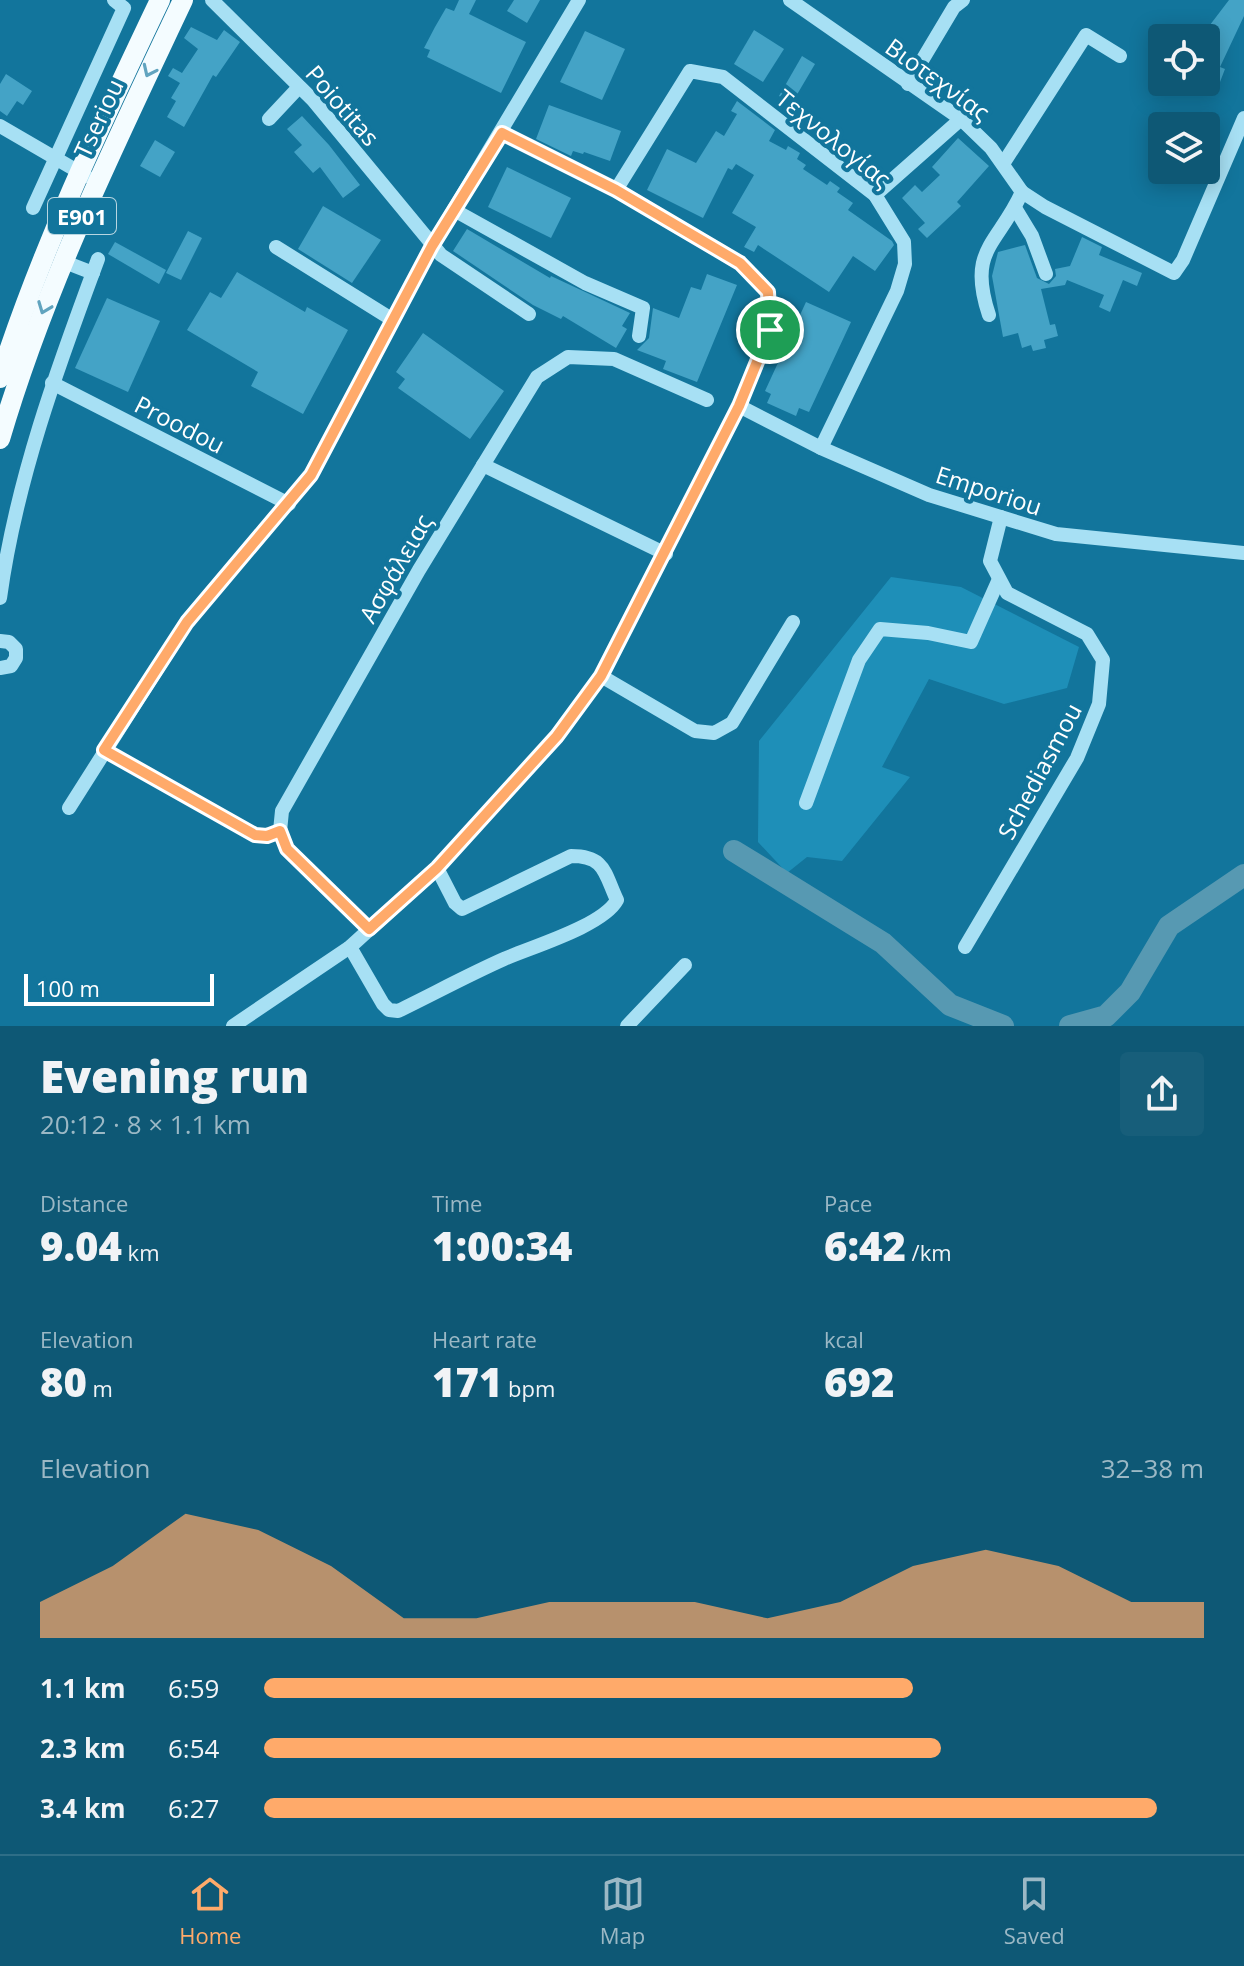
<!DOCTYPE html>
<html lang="en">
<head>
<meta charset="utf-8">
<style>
	:root { --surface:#0e5875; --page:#175e7a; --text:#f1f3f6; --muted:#9bb8c5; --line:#2e6e87; --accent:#ffaa6a }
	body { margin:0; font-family:"Open Sans",sans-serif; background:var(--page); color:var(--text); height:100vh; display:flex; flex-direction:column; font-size:30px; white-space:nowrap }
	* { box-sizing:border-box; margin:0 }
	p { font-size:26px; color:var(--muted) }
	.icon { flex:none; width:44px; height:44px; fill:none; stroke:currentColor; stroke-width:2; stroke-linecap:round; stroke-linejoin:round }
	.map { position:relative; height:1026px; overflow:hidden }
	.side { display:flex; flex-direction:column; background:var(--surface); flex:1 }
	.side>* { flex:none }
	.fabs { position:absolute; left:1148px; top:24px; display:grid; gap:16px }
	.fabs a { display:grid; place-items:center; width:72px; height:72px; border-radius:8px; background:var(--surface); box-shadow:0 4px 20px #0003; font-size:40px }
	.scale { position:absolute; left:24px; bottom:20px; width:190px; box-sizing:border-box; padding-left:8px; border:4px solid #fff; border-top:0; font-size:22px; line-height:28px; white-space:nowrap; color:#fff; -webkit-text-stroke:6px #12759c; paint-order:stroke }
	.pin { position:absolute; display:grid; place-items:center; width:68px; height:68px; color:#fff; margin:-34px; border:4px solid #fff; border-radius:50%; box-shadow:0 2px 8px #0007 }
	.round { display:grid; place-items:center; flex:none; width:84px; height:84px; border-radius:8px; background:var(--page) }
	.headline { display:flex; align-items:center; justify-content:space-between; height:136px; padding:0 40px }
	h1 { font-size:44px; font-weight:800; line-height:60px }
	.figures { display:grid; grid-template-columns:repeat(3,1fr); gap:12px; height:136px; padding:8px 40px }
	.figures div { display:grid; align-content:center }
	.figures b { font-size:40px; font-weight:800 }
	.figures small { font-size:22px; font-weight:400 }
	.figures p { font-size:22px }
	.chart { height:224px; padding:16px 40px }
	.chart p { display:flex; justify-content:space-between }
	.chart svg { width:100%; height:144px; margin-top:8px; fill:var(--accent); opacity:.7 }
	ul { padding:0 40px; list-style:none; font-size:26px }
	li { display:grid; grid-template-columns:128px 96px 1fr; align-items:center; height:60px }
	li i { height:20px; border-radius:10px; background:var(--accent) }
	.dock { display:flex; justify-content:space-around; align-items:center; height:112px; border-top:2px solid var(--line); background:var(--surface); font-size:22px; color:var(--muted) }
	.dock a { display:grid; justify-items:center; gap:4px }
	.dock .current { color:var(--accent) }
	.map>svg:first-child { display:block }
	.green { fill:#1e8fb8 }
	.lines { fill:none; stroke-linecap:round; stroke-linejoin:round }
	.river { stroke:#5799b2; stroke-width:22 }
	.building { fill:#44a3c6 }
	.minor { stroke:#a7e0f4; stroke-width:14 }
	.major { stroke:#f4fcff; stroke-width:20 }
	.oneway { stroke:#61a4bf }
	.route-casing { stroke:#fff; stroke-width:16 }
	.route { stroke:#ffaa6a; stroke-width:10 }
	.labels { text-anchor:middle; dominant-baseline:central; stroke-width:8; stroke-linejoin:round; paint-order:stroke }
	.shield { fill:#12759c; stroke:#b8d6e1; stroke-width:2 }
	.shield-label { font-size:22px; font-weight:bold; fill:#fff }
	.street-label { font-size:24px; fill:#fff; stroke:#12759c }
</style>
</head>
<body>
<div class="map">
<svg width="1244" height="1026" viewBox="0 0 1244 1026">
	<rect width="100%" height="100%" fill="#12759c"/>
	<path class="green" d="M 891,577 L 961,587 L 1079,647 L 1067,688 L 1004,704 L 929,679 L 882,767 L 910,777 L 842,861 L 807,857 L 787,873 L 758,842 L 759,741 Z"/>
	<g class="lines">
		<g class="river">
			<path d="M 734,851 L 883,943 L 950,1005 L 1003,1026"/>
			<path d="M 1070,1026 L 1106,1016 L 1130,992 L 1169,926 L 1244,875"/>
		</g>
	</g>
	<g class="building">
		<path d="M 459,0 L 476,0 L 469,14 L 526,42 L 501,93 L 427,57 L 430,50 L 424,48 L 435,27 L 446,8 L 454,11 Z"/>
		<path d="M 514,0 L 540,0 L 527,23 L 507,11 Z"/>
		<path d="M 1229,0 L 1244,0 L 1244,16 L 1220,67 L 1225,69 L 1220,82 L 1206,75 L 1206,38 L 1200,38 Z"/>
		<path d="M 191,27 L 217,40 L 224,30 L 240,42 L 216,77 L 213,75 L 184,127 L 167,117 L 176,101 L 171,98 L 180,83 L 168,76 L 173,68 L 182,73 L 198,49 L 184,38 Z"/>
		<path d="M 754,30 L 784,49 L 763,82 L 734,64 Z"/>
		<path d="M 585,31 L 625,49 L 602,100 L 560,82 Z"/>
		<path d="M 802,56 L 815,64 L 792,103 L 779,96 Z"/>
		<path d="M 6,74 L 32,91 L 23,105 L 17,101 L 7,116 L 0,111 L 0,84 Z"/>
		<path d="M 737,101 L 775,130 L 769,141 L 786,150 L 788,146 L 800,153 L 797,159 L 806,165 L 803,169 L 827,185 L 830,181 L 840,188 L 837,192 L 853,203 L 848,210 L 892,241 L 894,245 L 875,271 L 853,256 L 829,292 L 758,245 L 754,252 L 744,247 L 756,227 L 732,213 L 754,175 L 736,164 L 732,170 L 728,168 L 703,218 L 647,190 L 667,149 L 696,163 L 716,131 L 724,136 L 737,114 L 731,111 Z"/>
		<path d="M 549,105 L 621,131 L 610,161 L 584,152 L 583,154 L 573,151 L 571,156 L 536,139 Z"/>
		<path d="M 302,116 L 329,145 L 360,185 L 343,198 L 320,167 L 313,173 L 294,152 L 302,145 L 287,129 Z"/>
		<path d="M 958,138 L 989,166 L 957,202 L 961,206 L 927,238 L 918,229 L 925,223 L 902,198 L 915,185 L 922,192 L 940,175 L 932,167 Z"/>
		<path d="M 155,140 L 175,152 L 160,177 L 140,166 Z"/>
		<path d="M 507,167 L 571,198 L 551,238 L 488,207 Z"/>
		<path d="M 323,206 L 381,240 L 352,283 L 298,249 Z"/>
		<path d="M 467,229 L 550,278 L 551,276 L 630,313 L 622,326 L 627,329 L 616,348 L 563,316 L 561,319 L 533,305 L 453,251 Z"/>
		<path d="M 188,231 L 202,238 L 181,280 L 166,273 Z"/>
		<path d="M 1082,237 L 1102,247 L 1099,255 L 1142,273 L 1137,286 L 1123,280 L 1110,312 L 1099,307 L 1104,295 L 1067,280 L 1065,285 L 1041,289 L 1050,325 L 1055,324 L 1058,336 L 1044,340 L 1046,348 L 1033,351 L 1031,345 L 1022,348 L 1018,333 L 1003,337 L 992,276 L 998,252 L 1025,245 L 1037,278 L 1049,284 L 1056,276 L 1055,269 L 1070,266 Z"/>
		<path d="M 115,242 L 166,270 L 159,284 L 108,254 Z"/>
		<path d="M 237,272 L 305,312 L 307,307 L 348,330 L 303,414 L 251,386 L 258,372 L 187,330 L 210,292 L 221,298 Z"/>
		<path d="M 707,274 L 737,285 L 697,382 L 663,369 L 666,361 L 637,350 L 649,338 L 653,308 L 679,318 L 691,287 L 701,290 Z"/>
		<path d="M 107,298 L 160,321 L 128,392 L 75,368 Z"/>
		<path d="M 806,302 L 851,322 L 809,412 L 799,408 L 796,416 L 767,403 L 771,394 L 765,391 Z"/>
		<path d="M 423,333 L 504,391 L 470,439 L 398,388 L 405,379 L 396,372 Z"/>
	</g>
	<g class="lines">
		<g class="minor">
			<path d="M 212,0 L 313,100 L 441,255 L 529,314"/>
			<path d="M 790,0 L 961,119 L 991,148 L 1022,192 L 1045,207 L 1174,273 L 1183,260 L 1244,118"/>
			<path d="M 908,84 L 954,7 L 963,0"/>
			<path d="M 269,119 L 299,87"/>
			<path d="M 0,126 L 86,176"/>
			<path d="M 1003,164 L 1086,35 L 1120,56"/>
			<path d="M 616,190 L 690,71 L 723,77 L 875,195 L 904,242 L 905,264 L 897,291 L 821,448"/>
			<path d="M 875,195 L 961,119"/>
			<path d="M 33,208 L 124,8 L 114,0"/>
			<path d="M 1015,208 L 1032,236 L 1046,274"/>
			<path d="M 454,210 L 585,283 L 643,308 L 639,336"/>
			<path d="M 276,247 L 393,320"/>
			<path d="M 62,261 L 93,273"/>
			<path d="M 989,315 C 967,249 998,245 1022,192"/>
			<path d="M 52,383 L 289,504"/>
			<path d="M 739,406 L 821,448 L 929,495 L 1056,534 L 1244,553"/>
			<path d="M 483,465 L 666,554"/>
			<path d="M 0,598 C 16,481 57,369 98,259"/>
			<path d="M 0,641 L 9,642 L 16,649 L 16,658 L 11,666 L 0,668"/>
			<path d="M 601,676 L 695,731 L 714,733 L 732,723 L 793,622"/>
			<path d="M 104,750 L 255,835 L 267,836 L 280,831"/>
			<path d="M 806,803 L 859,660 L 880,629 L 928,633 L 971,642 L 999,579"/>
			<path d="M 69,808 L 187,622 L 311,475 L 432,246 L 579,0"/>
			<path d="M 369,929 L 287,849 L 280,831 L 282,811 L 419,570 L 537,377 L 568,357 L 614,359 L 707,400"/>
			<path d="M 350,947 L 383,1004 L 389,1010 L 398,1011 C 433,994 468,975 504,959 C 531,947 603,926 617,900 C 604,872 605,856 571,856 L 462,909 L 455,903 L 437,868"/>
			<path d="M 965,947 L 1077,758 L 1099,704 L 1103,660 L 1087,634 L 1007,593 L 990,561 L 1001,517"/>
			<path d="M 233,1026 L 350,947 L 437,868 L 557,736 L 601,676 L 739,406 L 770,330 L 768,292 L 740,263 L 616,190 L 502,133"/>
			<path d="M 627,1026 L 685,965"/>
		</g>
		<g class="major">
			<path d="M 0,378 C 42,247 101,124 160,0"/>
			<path d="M 0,439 C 45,286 115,144 183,0"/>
		</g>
	</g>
	<defs><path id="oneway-chevron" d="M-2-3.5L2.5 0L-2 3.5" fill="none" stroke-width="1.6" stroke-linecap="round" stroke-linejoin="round" transform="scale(2)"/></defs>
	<g class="oneway">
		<use href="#oneway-chevron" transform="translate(149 71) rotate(115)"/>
		<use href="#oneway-chevron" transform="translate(44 308) rotate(111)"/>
	</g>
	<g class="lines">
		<defs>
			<path id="route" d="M 502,133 L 616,190 L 740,263 L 768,292 L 770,330 L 739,406 L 601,676 L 557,736 L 437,868 L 369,929 L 287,849 L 280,831 L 267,836 L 255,835 L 104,750 L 187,622 L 311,475 L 432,246 Z"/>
		</defs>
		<use href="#route" class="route-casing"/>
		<use href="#route" class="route"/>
	</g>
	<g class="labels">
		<rect class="shield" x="48" y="198" width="68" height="36" rx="6"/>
		<g class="shield-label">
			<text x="82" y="216">E901</text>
		</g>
		<g class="street-label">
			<text transform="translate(938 79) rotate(36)">Βιοτεχνίας</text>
			<text transform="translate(343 105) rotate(49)">Poiotitas</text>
			<text transform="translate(98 118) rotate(-65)">Tseriou</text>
			<text transform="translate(834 138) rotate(39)">Τεχνολογίας</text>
			<text transform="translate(180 424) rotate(27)">Proodou</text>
			<text transform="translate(989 490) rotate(18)">Emporiou</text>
			<text transform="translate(395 568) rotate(-60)">Ασφάλειας</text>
			<text transform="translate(1039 771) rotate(-62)">Schediasmou</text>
		</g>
	</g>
</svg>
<div class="fabs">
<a><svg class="icon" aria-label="locate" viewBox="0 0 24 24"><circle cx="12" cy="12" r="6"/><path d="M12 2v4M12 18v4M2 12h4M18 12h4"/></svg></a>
<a><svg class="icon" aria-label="layers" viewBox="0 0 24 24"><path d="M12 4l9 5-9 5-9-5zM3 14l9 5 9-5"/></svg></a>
</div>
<div class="scale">100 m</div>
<div class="pin" style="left:770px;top:330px;background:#1e9e55"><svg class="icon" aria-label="arrive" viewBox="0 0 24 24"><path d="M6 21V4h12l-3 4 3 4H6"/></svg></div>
</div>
<section class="side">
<div class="headline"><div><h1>Evening run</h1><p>20:12 · 8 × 1.1 km</p></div><a class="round"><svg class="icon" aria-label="share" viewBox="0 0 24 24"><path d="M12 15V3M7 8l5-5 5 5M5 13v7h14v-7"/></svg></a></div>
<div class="figures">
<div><p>Distance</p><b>9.04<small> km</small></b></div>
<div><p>Time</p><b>1:00:34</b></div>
<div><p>Pace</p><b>6:42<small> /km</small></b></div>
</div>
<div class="figures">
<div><p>Elevation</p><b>80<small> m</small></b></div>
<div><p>Heart rate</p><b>171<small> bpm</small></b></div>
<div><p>kcal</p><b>692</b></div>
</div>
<div class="chart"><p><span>Elevation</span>32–38 m</p>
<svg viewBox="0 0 160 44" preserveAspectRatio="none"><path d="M0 44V33L10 22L20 6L30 11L40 22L50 38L60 38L70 33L80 33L90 33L100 38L110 33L120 22L130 17L140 22L150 33L160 33V44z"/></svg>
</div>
<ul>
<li><b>1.1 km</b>6:59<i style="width:69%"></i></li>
<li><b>2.3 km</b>6:54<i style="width:72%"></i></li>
<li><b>3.4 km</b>6:27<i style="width:95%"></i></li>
</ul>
</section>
<nav class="dock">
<a class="current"><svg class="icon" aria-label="home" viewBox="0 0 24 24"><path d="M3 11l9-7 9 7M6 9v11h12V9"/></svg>Home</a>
<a><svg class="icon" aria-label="map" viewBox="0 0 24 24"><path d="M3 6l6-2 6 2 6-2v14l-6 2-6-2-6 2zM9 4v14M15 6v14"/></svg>Map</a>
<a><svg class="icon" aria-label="saved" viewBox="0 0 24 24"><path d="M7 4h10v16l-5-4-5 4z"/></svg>Saved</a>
</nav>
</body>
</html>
